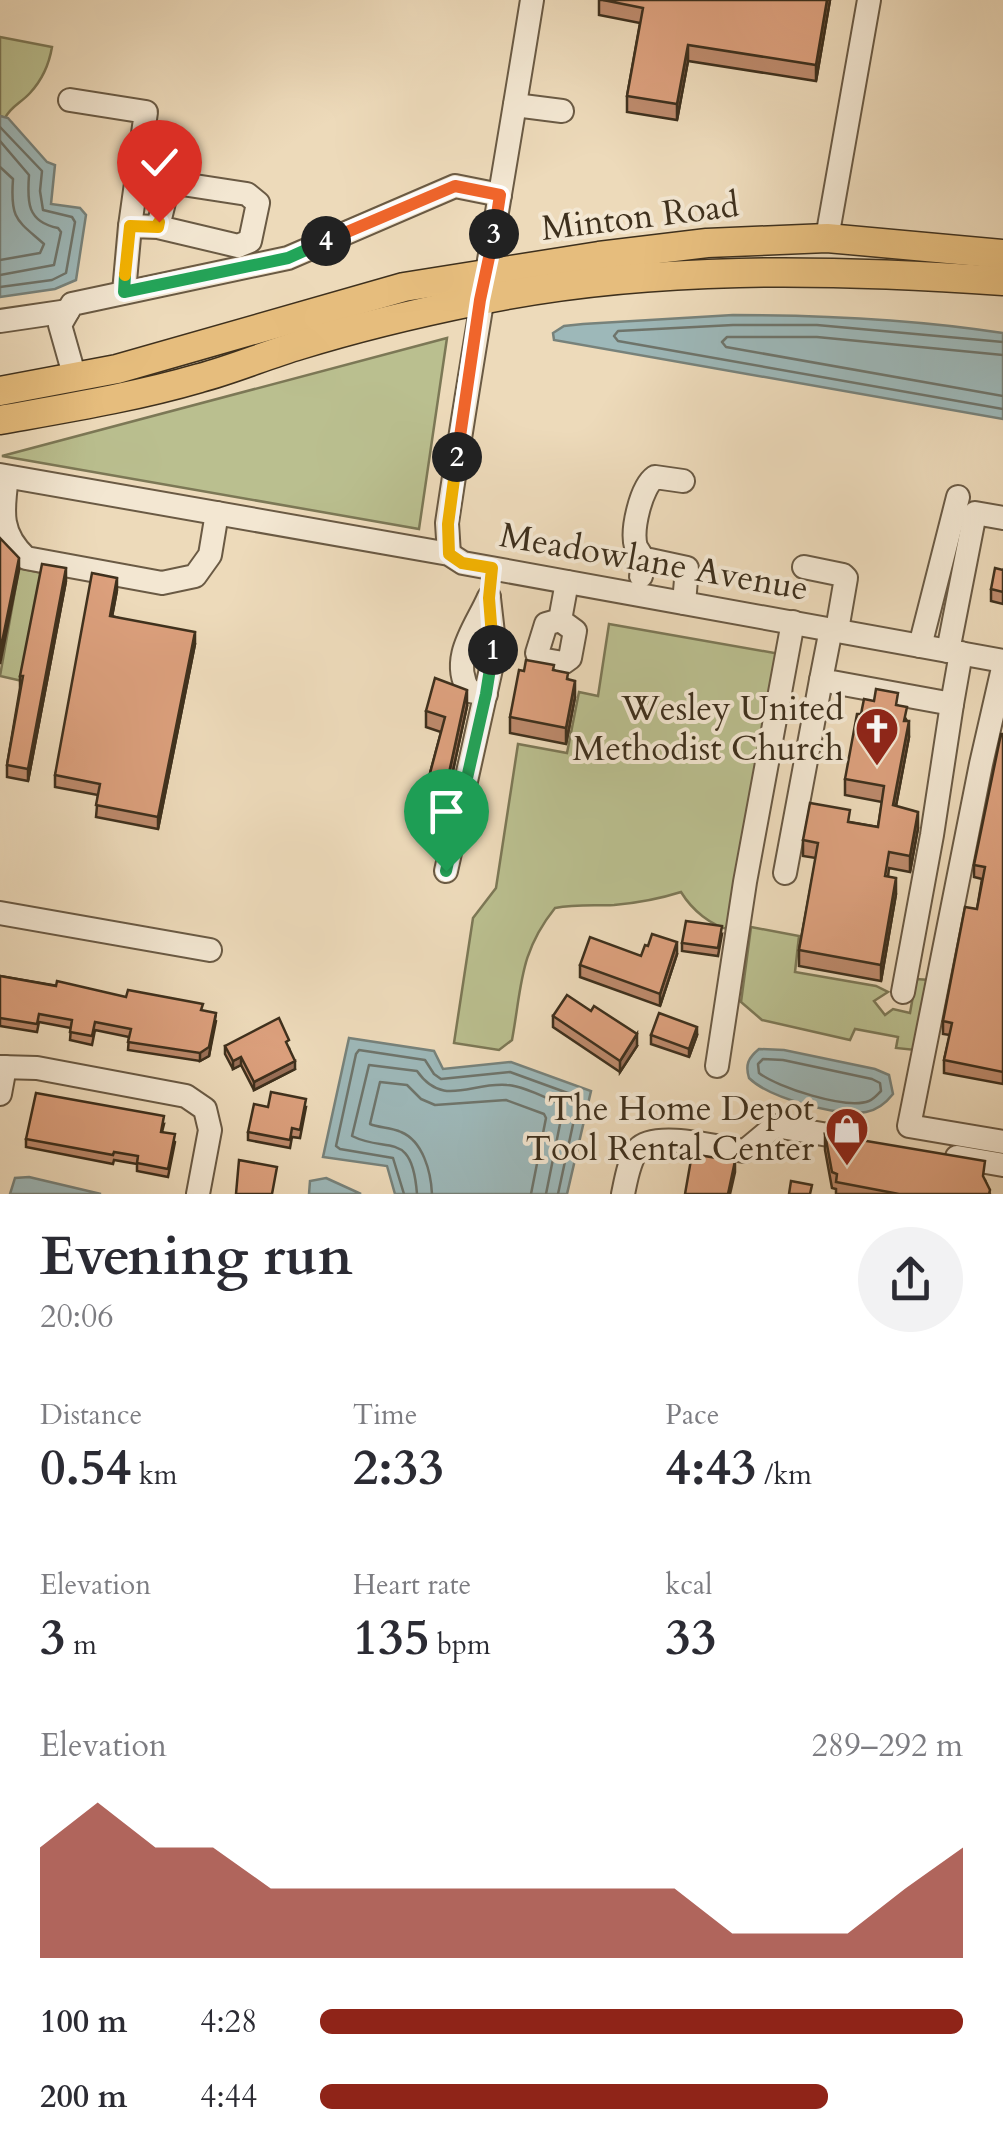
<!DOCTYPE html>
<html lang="en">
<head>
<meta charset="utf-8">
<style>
	:root { --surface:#fff; --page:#f2f2f3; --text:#2b2b33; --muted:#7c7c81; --accent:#8f2418 }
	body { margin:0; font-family:Cardo,serif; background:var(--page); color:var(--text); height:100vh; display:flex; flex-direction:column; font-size:38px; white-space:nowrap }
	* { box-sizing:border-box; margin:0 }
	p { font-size:32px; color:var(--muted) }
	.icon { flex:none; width:55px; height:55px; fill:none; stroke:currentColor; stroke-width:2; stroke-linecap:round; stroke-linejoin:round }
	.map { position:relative; height:1194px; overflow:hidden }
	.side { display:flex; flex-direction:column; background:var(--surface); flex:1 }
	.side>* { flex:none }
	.pin { position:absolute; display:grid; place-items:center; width:85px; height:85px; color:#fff; margin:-102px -42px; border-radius:50% 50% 50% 0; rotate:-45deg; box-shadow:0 0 10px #0007 }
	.pin .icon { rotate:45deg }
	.km { position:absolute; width:50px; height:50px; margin:-25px; border-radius:50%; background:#222; color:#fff; font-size:28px; line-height:50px; text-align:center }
	.round { display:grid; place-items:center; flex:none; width:105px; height:105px; border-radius:52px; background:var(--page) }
	.headline { display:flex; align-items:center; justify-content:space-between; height:170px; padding:0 40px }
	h1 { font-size:55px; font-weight:800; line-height:75px }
	.figures { display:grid; grid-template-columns:repeat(3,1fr); gap:15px; height:170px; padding:10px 40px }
	.figures div { display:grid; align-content:center }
	.figures b { font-size:50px; font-weight:800 }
	.figures small { font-size:28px; font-weight:400 }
	.figures p { font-size:28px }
	.chart { height:280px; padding:20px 40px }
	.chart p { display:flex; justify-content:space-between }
	.chart svg { width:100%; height:180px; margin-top:10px; fill:var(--accent); opacity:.7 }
	ul { padding:0 40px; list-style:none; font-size:32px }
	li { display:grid; grid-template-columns:160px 120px 1fr; align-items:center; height:75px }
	li i { height:25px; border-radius:12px; background:var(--accent) }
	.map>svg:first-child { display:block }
	.green { fill:#babf8f; stroke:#7c7856; stroke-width:2.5 }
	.water { fill:#9db8b9; stroke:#77827b; stroke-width:2.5 }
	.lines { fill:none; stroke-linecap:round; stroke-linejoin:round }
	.shore { stroke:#6e746b; stroke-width:2.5 }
	.minor-casing { stroke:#6a5a44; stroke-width:26 }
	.major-casing { stroke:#3e301d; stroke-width:31 }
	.minor { stroke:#f3e7d2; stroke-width:22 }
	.major { stroke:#e6bd7d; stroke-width:28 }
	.wall { fill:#bd8a6c; stroke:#3e301d; stroke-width:2.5 }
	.shaded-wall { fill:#9a7058; stroke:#3e301d; stroke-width:2.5 }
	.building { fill:#dca07d; stroke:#3e301d; stroke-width:2.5 }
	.split-1-casing { stroke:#fff; stroke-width:20 }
	.split-2-casing { stroke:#fff; stroke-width:20 }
	.split-3-casing { stroke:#fff; stroke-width:20 }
	.split-4-casing { stroke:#fff; stroke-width:20 }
	.split-5-casing { stroke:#fff; stroke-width:20 }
	.split-6-casing { stroke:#fff; stroke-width:20 }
	.split-1 { stroke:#22a559; stroke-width:12 }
	.split-2 { stroke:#f5b400; stroke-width:12 }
	.split-3 { stroke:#f0652b; stroke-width:12 }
	.split-4 { stroke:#f0652b; stroke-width:12 }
	.split-5 { stroke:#22a559; stroke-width:12 }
	.split-6 { stroke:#f5b400; stroke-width:12 }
	.labels { text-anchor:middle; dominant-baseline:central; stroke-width:8; stroke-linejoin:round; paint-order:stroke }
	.street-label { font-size:35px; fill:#3e301d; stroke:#f3e7d2 }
	.poi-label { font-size:35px; fill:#3e301d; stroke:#f3e7d2; text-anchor:end }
</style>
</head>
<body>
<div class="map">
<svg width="1003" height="1194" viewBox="0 0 1003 1194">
	<rect width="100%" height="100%" fill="#eddaba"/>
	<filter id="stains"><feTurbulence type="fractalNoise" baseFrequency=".002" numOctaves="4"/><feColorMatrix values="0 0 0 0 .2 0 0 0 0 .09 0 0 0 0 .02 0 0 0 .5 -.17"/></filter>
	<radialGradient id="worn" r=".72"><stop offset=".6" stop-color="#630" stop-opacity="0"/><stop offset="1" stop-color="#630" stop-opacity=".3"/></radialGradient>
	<g class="green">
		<path d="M 0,37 L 52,47 C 49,65 42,80 30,93 C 21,103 11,106 5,118 L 0,116 Z"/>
		<path d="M 447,338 L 419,529 L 2,456 Z"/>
		<path d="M 19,568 L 42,573 L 22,681 L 0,676 Z"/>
		<path d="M 609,624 L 780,654 L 731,930 C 711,926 692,910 681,892 C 659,899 637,903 614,905 C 594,906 576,904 555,908 C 519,953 522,986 512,1040 L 499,1050 L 454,1043 L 473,918 L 496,888 L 518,744 L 567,753 L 579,692 L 598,696 Z"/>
		<path d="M 751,927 L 799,936 L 795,972 L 876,986 L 888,992 L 874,1001 L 885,1015 L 893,1009 L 910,1013 L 916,979 L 930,980 L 915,1050 L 896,1048 L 898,1037 L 855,1029 L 850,1040 L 762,1020 L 741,1002 Z"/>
	</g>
	<g class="water">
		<path d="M 0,116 L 8,118 L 47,162 L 55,165 L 51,204 L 80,208 L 86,215 L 76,280 L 55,289 L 0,297 Z"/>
		<path d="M 733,315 C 824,315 913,319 1003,333 L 1003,419 L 554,340 L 553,333 L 564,326 L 583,324 Z"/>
		<path d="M 349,1038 L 434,1051 L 443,1069 L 511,1062 L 591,1091 L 567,1194 L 395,1194 L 387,1166 L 323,1157 Z"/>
		<path d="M 759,1049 L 784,1050 L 875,1069 L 889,1075 L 893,1094 C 886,1103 877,1110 866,1112 C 839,1117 769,1098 749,1078 C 745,1065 748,1058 759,1049 Z"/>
		<path d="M 29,1177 L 101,1194 L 10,1194 L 15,1178 Z"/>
		<path d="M 326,1178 L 361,1194 L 309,1194 L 310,1181 Z"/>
	</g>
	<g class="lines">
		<g class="shore">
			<path d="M 0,127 L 42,171 L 40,191 L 43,210 L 72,217 L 75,222 L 66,273 L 52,280 L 0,287"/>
			<path d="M 0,141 L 29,175 C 27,202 27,222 58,228 L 61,232 L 54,265 L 0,275"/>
			<path d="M 0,167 L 13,179 C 10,220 17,220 44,244 L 40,253 L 0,260"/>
			<path d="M 1003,342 L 817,325 L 733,325 L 618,331 L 614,336 L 618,341 L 1003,409"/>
			<path d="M 1003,355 L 817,337 L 727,337 L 722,342 L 726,347 L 1003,396"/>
			<path d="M 763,1059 L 783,1060 L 872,1079 L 880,1083 L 881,1091 C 877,1095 874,1099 869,1101 C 846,1110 777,1087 759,1073 L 758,1064 Z"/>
			<path d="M 404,1194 L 393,1158 L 340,1149 L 336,1146 L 356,1054 L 359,1050 L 425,1060 L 434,1074 L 441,1079 L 510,1072 L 576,1096 L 578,1101 L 558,1194"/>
			<path d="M 417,1194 C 412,1129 388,1154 352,1136 L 369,1065 L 417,1071 C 443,1108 470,1082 507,1085 C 524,1086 545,1098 561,1104 L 563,1109 L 546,1194"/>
			<path d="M 432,1194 C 431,1172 423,1141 401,1132 C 391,1127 379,1128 370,1124 L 380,1082 L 407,1085 L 421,1099 L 435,1105 L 506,1100 L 544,1114 L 546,1118 L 531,1194"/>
		</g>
		<defs>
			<g id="minor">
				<path d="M 70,100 L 146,112 L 130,226"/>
				<path d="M 515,105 L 562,111"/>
				<path d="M 827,238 L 869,0"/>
				<path d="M 124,292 L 130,226 L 158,227 L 238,246 L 250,241 L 258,203 L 247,194 L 169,182 L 158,227"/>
				<path d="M 0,321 L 68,311"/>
				<path d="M 75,378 L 60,325 L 72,304 L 288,258 L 455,186 L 500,195"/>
				<path d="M 0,475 L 449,554 L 463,563 L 1003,661"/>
				<path d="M 7,477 C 2,513 0,534 26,558 L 162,583 L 195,576 L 210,555 L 217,513"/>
				<path d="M 449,554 L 447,523 C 473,348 504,175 532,0"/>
				<path d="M 645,561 C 643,559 638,550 636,547 C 631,530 641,487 655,477 L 683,481"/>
				<path d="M 804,567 L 843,575 L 846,578 L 837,630"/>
				<path d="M 641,576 L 645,561 L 650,560 L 687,568 L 684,603"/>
				<path d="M 560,620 L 575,631 L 570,658 L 563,663 L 540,659 L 537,653 L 546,624 L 560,620 L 567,582"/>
				<path d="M 831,629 L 821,680 L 952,704 L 961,653"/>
				<path d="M 920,646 L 958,497"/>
				<path d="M 948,651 L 975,513 L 1003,518"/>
				<path d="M 1003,668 L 981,764 L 909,1126 L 1003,1142"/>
				<path d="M 486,694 L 469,691 C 449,658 476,627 489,597"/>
				<path d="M 446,871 L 491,669 L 494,642 L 489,598"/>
				<path d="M 785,873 L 821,680"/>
				<path d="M 0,913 L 210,950"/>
				<path d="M 903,992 L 932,835 L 952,704"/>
				<path d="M 717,1066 L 745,882 L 793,622"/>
				<path d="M 0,1067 L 37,1068 L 186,1096 L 205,1109 L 210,1130 L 198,1194"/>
				<path d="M 0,1094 L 5,1067"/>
				<path d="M 957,1157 L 1003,1165"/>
				<path d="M 623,1194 C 626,1180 629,1160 638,1149 C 655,1130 721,1148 745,1151 L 775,1126 L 852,1139"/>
			</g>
			<g id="major">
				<path d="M 0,391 L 117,369 L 404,287 L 599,256 L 707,243 L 827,238 L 1003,254"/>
				<path d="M 0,420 C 67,408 135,397 200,378 C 234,369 266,355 300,345 C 358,327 417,313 476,301 C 648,265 829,269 1003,281"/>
			</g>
		</defs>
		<use href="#minor" class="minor-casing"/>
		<use href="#major" class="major-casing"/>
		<use href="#minor" class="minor"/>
		<use href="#major" class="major"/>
	</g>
	<g class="wall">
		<path d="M 599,0 L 830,0 L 816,81 L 688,61 L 677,120 L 627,112 L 627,96 L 640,23 L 599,15 Z"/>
		<path d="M 1003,570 L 1003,604 L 991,601 L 991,589 Z"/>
		<path d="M 66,581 L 28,781 L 7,777 L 7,765 L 20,688 L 20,676 Z"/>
		<path d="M 117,590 L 112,616 L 195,644 L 158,829 L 96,817 L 98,795 L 55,787 L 55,775 Z"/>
		<path d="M 554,670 L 568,679 L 575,697 L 566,744 L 510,733 L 510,717 L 524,671 Z"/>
		<path d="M 467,706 L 447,798 L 429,793 L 429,777 L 441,732 L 426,727 L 426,711 Z"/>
		<path d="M 898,706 L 907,721 L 909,737 L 896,806 L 918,828 L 910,872 L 889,868 L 888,877 L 896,894 L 881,981 L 799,966 L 799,950 L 816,858 L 803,856 L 803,840 L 850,822 L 878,827 L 882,802 L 845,795 L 845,779 Z"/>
		<path d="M 1003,734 L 1003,1084 L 944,1073 L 944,1060 L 950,1035 L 943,1034 L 943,1021 L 977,909 L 982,879 L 974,877 L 974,865 Z"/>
		<path d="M 722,934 L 718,956 L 682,951 L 682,943 Z"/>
		<path d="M 648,946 L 677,954 L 660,1006 L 580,977 L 580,965 L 641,956 Z"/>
		<path d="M 0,976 L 203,1011 L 216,1021 L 209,1056 L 200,1061 L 128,1050 L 129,1037 L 95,1030 L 92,1045 L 70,1040 L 71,1028 L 39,1022 L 37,1032 L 0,1026 Z"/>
		<path d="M 553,1016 L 637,1046 L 620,1072 L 553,1027 Z"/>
		<path d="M 651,1035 L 697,1035 L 689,1057 L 651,1044 Z"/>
		<path d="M 225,1046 L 289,1048 L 295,1069 L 254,1090 L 241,1065 L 233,1069 L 225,1054 Z"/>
		<path d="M 268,1107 L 306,1107 L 300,1138 L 292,1137 L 290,1148 L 248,1140 L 248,1132 Z"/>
		<path d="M 164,1124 L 162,1132 L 175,1142 L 168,1177 L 137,1171 L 137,1164 L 114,1160 L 113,1164 L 26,1147 L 26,1139 Z"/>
		<path d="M 825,1134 L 985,1180 L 990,1194 L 836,1194 L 836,1189 L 832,1188 L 825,1150 Z"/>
	</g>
	<g class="shaded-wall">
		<path d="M 827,0 L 830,0 L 816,81 L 816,65 Z"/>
		<path d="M 688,45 L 688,61 L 677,120 L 677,104 Z"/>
		<path d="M 19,558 L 19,570 L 0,664 L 0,652 Z"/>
		<path d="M 66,568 L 66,581 L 28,781 L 28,769 Z"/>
		<path d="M 117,578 L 117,590 L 110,628 L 110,616 Z"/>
		<path d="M 195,632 L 195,644 L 158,829 L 158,817 Z"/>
		<path d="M 575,681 L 575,697 L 566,744 L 566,728 Z"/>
		<path d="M 467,690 L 467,706 L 447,798 L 447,782 Z"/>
		<path d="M 909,721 L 909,737 L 893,821 L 893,805 Z"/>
		<path d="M 918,812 L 918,828 L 910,872 L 910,856 Z"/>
		<path d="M 896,878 L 896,894 L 881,981 L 881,965 Z"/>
		<path d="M 677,942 L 677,954 L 660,1006 L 660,994 Z"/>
		<path d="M 216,1013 L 209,1056 L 200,1061 L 200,1053 Z"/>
		<path d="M 697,1027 L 697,1035 L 689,1057 L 689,1049 Z"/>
		<path d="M 637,1034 L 637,1046 L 620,1072 L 620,1061 Z"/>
		<path d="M 241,1057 L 241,1065 L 233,1069 L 233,1061 Z"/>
		<path d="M 295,1061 L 295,1069 L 254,1090 L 254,1082 Z"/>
		<path d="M 735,1161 L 735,1172 L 730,1194 L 728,1194 Z"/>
	</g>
	<g class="building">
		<path d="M 603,0 L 827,0 L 816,65 L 688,45 L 677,104 L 627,96 L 643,8 Z"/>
		<path d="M 0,538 L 19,558 L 0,652 Z"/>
		<path d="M 42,564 L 66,568 L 28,769 L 7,765 L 23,676 L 20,676 Z"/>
		<path d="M 995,568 L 1003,570 L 1003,592 L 991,589 Z"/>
		<path d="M 92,573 L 117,578 L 110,616 L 195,632 L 158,817 L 96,805 L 100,784 L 55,775 Z"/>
		<path d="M 526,660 L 554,665 L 553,670 L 568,673 L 567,679 L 575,681 L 566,728 L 510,717 L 519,670 L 524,671 Z"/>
		<path d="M 435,678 L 467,690 L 447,782 L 429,777 L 445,717 L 426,711 Z"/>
		<path d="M 876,689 L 898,693 L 896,705 L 907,707 L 904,721 L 909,721 L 893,805 L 918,812 L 910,856 L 889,852 L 885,876 L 896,878 L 881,965 L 799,950 L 818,843 L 803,840 L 810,803 L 850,810 L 848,822 L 878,827 L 884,786 L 845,779 L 857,714 L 861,714 L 864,699 L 874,701 Z"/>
		<path d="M 1001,734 L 1003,734 L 1003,1072 L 944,1060 L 952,1023 L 943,1021 L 965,907 L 977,909 L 985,867 L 974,865 Z"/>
		<path d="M 686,921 L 722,926 L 718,948 L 682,943 Z"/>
		<path d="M 652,934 L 677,942 L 660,994 L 580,965 L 590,937 L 641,956 L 645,945 L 648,946 Z"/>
		<path d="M 0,976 L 56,986 L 57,981 L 126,997 L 128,990 L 203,1004 L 201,1010 L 216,1013 L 209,1047 L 200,1053 L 128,1042 L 131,1029 L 95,1022 L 92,1036 L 70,1032 L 72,1020 L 39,1014 L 37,1024 L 0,1018 Z"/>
		<path d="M 567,995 L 591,1011 L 594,1006 L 637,1034 L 620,1061 L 553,1016 Z"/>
		<path d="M 659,1013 L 697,1027 L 689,1049 L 651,1035 Z"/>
		<path d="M 279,1018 L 289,1040 L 286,1042 L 295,1061 L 254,1082 L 241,1057 L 233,1061 L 225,1046 Z"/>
		<path d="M 271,1092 L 306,1099 L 300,1130 L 292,1128 L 290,1140 L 248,1132 L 254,1104 L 268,1107 Z"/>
		<path d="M 36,1093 L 164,1116 L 161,1132 L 175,1134 L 168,1169 L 137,1163 L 138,1156 L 114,1152 L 113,1155 L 26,1139 Z"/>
		<path d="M 825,1134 L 985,1161 L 983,1176 L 990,1190 L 989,1194 L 899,1194 L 836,1182 L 837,1174 L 832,1172 Z"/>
		<path d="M 692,1154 L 735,1161 L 728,1194 L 685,1194 Z"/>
		<path d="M 239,1160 L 277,1167 L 272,1194 L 236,1194 Z"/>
		<path d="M 791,1181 L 812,1185 L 810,1194 L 789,1194 Z"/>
	</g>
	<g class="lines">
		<defs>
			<path id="split-1" d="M 446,871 L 486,694 L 493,650"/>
			<path id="split-2" d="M 457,457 L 448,524 L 449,554 L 462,563 L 492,568 L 489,598 L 493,650"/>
			<path id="split-3" d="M 457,457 L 480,300 L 494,234"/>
			<path id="split-4" d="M 326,241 L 455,186 L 500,195 L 494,234"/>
			<path id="split-5" d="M 125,275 L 124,292 L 288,258 L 326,241"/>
			<path id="split-6" d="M 125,275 L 130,226 L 158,227 L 159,222"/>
		</defs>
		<use href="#split-1" class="split-1-casing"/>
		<use href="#split-2" class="split-2-casing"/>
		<use href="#split-3" class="split-3-casing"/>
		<use href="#split-4" class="split-4-casing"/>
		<use href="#split-5" class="split-5-casing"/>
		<use href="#split-6" class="split-6-casing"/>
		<use href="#split-1" class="split-1"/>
		<use href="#split-2" class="split-2"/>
		<use href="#split-3" class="split-3"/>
		<use href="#split-4" class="split-4"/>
		<use href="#split-5" class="split-5"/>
		<use href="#split-6" class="split-6"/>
	</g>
	<defs>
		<symbol id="church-pin" viewBox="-11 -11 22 30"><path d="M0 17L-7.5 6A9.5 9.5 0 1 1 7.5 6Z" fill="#8f2418" stroke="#f3e7d2"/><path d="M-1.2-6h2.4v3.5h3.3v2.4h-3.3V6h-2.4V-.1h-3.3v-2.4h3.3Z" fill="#fff"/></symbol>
		<symbol id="shop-pin" viewBox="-11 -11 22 30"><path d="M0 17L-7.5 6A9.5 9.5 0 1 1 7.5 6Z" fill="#8f2418" stroke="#f3e7d2"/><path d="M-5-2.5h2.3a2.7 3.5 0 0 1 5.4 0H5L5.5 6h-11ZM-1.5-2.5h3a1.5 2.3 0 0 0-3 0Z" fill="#fff"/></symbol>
	</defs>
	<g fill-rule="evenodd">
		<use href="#church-pin" x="852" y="704" width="50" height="68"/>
		<use href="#shop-pin" x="822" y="1104" width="50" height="68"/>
	</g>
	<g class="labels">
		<g class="street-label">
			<text transform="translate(640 217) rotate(-7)">Minton Road</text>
			<text transform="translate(654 562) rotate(10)">Meadowlane Avenue</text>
		</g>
		<g class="poi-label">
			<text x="844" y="709">Wesley United<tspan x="844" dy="40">Methodist Church</tspan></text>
			<text x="814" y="1109">The Home Depot<tspan x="814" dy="40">Tool Rental Center</tspan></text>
		</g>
	</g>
	<rect width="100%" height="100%" filter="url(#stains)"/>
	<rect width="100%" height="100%" fill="url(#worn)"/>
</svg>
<div class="pin" style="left:446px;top:871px;background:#1e9e55"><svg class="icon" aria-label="arrive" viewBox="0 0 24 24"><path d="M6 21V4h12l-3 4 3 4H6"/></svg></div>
<div class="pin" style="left:159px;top:222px;background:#d93025"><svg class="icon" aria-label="check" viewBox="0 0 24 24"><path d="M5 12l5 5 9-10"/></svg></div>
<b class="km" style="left:493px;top:650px">1</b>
<b class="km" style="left:457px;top:457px">2</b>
<b class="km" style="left:494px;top:234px">3</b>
<b class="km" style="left:326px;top:241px">4</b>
</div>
<section class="side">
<div class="headline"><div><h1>Evening run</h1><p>20:06</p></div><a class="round"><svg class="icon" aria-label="share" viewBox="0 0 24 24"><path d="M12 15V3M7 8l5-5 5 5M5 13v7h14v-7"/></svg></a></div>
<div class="figures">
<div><p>Distance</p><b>0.54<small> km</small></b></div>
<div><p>Time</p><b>2:33</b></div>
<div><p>Pace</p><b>4:43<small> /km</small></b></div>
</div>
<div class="figures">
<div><p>Elevation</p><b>3<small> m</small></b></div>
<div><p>Heart rate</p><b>135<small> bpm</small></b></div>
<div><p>kcal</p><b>33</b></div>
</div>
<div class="chart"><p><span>Elevation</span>289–292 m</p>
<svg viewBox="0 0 160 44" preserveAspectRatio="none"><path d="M0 44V17L10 6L20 17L30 17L40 27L50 27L60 27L70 27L80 27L90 27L100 27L110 27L120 38L130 38L140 38L150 27L160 17V44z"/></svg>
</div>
<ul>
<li><b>100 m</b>4:28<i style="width:100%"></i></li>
<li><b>200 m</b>4:44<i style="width:79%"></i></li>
</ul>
</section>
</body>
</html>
